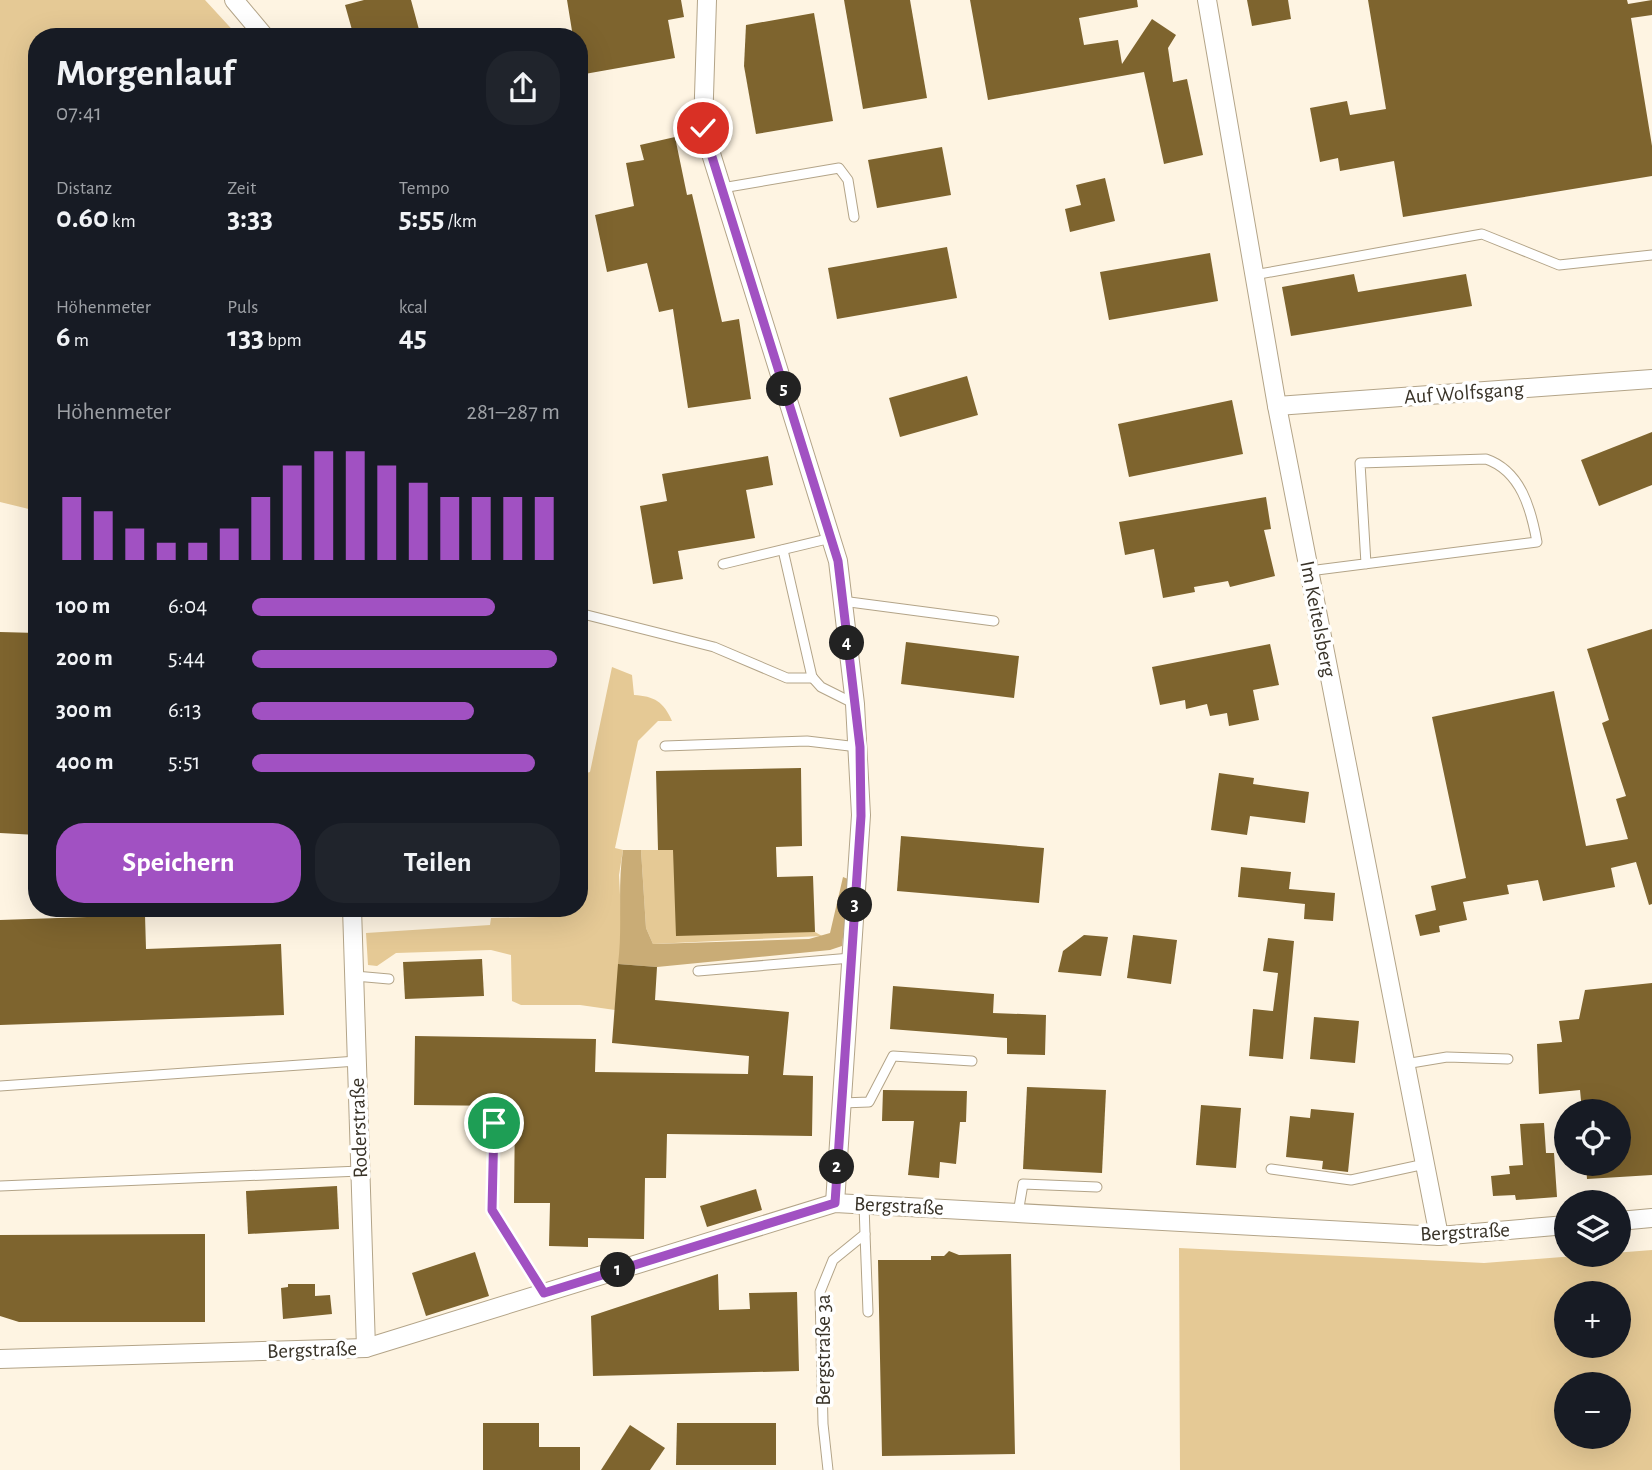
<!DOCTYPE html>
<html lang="de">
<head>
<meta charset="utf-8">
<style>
	:root { --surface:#171b24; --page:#20242c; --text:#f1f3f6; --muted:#9ea1a6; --accent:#a151c2 }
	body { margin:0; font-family:"Alegreya Sans",sans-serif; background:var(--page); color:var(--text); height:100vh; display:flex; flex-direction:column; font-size:26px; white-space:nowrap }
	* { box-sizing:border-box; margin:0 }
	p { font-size:23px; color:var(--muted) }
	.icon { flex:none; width:38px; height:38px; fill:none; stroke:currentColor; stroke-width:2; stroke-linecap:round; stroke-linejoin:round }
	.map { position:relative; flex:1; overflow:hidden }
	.side { position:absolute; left:28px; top:28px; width:560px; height:889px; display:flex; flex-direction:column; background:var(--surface); border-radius:28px; box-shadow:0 7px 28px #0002 }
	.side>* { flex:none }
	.controls { position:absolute; left:1554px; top:1099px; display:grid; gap:14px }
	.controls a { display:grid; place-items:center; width:77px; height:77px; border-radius:50%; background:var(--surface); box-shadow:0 7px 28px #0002; font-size:35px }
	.pin { position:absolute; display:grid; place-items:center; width:60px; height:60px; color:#fff; margin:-30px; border:4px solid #fff; border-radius:50%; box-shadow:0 2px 7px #0007 }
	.km { position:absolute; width:35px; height:35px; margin:-18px; border-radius:50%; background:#222; color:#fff; font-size:19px; line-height:35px; text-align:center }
	.round { display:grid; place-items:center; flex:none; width:74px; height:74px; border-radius:28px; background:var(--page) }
	.head { display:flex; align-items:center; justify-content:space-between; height:119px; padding:0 28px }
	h1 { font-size:38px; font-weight:700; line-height:52px }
	.figures { display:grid; grid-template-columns:repeat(3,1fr); gap:10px; height:119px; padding:7px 28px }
	.figures div { display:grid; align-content:center }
	.figures b { font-size:30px; font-weight:700 }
	.figures small { font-size:19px; font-weight:400 }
	.figures p { font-size:19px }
	.chart { height:196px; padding:14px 28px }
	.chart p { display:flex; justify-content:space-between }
	.chart svg { width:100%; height:126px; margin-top:7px; stroke:var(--accent); stroke-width:6 }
	.cta { display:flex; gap:14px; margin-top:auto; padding:14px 28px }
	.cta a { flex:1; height:80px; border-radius:28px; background:var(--accent); color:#fff; font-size:28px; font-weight:700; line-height:80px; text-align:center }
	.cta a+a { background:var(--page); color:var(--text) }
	ul { padding:0 28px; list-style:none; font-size:23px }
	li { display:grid; grid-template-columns:112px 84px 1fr; align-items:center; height:52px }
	li i { height:18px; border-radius:9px; background:var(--accent) }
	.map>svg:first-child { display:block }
	.green { fill:#e5c995; fill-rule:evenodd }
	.forest { fill:#c9ac76 }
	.building { fill:#7e642e }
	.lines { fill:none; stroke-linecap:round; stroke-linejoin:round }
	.lane-casing { stroke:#b3a488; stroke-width:11 }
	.street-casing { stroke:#b3a488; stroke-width:20 }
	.lane { stroke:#fff; stroke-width:9 }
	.street { stroke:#fff; stroke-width:18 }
	.route-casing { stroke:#fff; stroke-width:14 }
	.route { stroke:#a151c2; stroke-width:9 }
	.labels { text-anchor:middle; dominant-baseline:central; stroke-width:7; stroke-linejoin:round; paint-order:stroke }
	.street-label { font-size:21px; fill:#393328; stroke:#fff }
</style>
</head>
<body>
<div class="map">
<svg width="1652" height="1470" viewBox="0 0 1652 1470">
	<rect width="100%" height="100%" fill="#fef4e2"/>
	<g class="green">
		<path d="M 0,0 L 205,0 L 239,37 L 37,37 L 37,511 L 0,502 Z"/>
		<path d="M 612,667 L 632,675 L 634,695 C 654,696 664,702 672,721 L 658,721 L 638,741 L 615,848 L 623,850 L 619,875 L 622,934 L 615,1010 L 580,1005 L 521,1005 L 512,1001 L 511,955 L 491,950 L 396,953 L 377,966 L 368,965 L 366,933 L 490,925 L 491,918 L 540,917 L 540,908 L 579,908 L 579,775 L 590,772 Z"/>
		<path d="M 641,850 L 674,850 L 822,936 L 653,944 L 646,928 Z"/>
		<path d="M 1179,1248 L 1484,1263 L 1652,1250 L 1652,1470 L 1180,1470 ZM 1619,1293 L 1619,1346 L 1566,1346 L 1566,1293 ZM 1619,1384 L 1619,1437 L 1566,1437 L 1566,1384 Z"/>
	</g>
	<path class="forest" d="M 623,850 L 641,850 L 646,928 L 653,944 L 809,939 L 830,933 L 843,877 L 848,879 L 849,884 L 842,946 L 830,950 L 657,967 L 618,964 C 623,926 617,888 623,850 Z"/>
	<g class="building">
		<path d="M 364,0 L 411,0 L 421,37 L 354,37 L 345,5 Z"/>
		<path d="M 567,0 L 681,0 L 684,17 L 668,20 L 675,58 L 579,75 L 579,37 L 573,37 Z"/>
		<path d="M 844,0 L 910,0 L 927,98 L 863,109 Z"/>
		<path d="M 970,0 L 1137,0 L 1138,7 L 1079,18 L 1084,45 L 1118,40 L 1122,64 L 1152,19 L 1176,35 L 1168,48 L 1173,82 L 1187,79 L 1203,155 L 1164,164 L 1144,72 L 988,100 Z"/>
		<path d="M 1247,0 L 1288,0 L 1291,19 L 1252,26 Z"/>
		<path d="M 1368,0 L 1627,0 L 1628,4 L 1652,0 L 1652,15 L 1631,18 L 1652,146 L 1652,176 L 1403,217 L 1394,161 L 1340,171 L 1338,158 L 1320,162 L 1310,108 L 1347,101 L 1350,115 L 1386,109 Z"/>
		<path d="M 814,13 L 833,121 L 756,134 L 744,66 L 746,25 Z"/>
		<path d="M 675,137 L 687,195 L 692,194 L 722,322 L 739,319 L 751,399 L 688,408 L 673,309 L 659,312 L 647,263 L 607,272 L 595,215 L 634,206 L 626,163 L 644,160 L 640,145 Z"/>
		<path d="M 942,147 L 951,195 L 877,208 L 868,160 Z"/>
		<path d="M 1105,178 L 1115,221 L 1070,232 L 1065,209 L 1081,205 L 1076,185 Z"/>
		<path d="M 947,247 L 957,298 L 837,319 L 828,268 Z"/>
		<path d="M 1210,253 L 1218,301 L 1109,320 L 1100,272 Z"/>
		<path d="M 1354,274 L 1358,292 L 1466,274 L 1472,306 L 1291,336 L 1282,287 Z"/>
		<path d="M 967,376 L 978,415 L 900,437 L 889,398 Z"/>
		<path d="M 1232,400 L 1243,454 L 1129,477 L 1118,424 Z"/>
		<path d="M 1652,432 L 1652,485 L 1599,506 L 1581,460 Z"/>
		<path d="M 768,456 L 773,485 L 746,490 L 755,538 L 678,551 L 683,579 L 653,584 L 640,506 L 667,501 L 662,474 Z"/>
		<path d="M 1266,497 L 1271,529 L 1264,530 L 1275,576 L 1230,587 L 1228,581 L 1194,587 L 1195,592 L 1163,598 L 1154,549 L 1125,555 L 1119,522 Z"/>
		<path d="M 1652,629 L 1652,904 L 1649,905 L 1636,862 L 1611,868 L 1615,887 L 1543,901 L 1538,880 L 1507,885 L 1509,894 L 1463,902 L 1467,920 L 1439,926 L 1440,932 L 1420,936 L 1415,915 L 1436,910 L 1431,886 L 1466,878 L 1432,717 L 1554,691 L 1586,846 L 1628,839 L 1616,799 L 1626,796 L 1602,723 L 1609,720 L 1587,649 Z"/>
		<path d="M 0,632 L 37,633 L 37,835 L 0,833 Z"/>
		<path d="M 906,642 L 1019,656 L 1014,698 L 901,684 Z"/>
		<path d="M 1270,644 L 1279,685 L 1253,690 L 1259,720 L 1229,726 L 1227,713 L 1210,716 L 1207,704 L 1186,709 L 1185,700 L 1160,705 L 1152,667 Z"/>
		<path d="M 801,768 L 802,846 L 776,847 L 777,877 L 813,876 L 815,932 L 676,936 L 673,850 L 658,850 L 656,771 Z"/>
		<path d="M 1219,773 L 1254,778 L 1253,784 L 1309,792 L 1305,823 L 1250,816 L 1247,835 L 1211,830 Z"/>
		<path d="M 901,836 L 1044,848 L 1039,903 L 897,891 Z"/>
		<path d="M 1241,867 L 1291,872 L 1289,889 L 1335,893 L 1333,921 L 1304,919 L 1305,904 L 1238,897 Z"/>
		<path d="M 145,915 L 146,949 L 281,944 L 284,1015 L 0,1025 L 0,920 Z"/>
		<path d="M 1084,935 L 1108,937 L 1101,976 L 1058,972 L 1063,951 Z"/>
		<path d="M 1133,935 L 1177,940 L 1171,984 L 1127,978 Z"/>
		<path d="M 1268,938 L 1294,941 L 1283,1059 L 1249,1056 L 1253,1009 L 1273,1011 L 1278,973 L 1263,971 Z"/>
		<path d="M 482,959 L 484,996 L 405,999 L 403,962 Z"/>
		<path d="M 618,964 L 657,967 L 655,1000 L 789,1012 L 783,1075 L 813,1076 L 812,1136 L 667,1134 L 666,1178 L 645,1178 L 644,1239 L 588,1238 L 588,1247 L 549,1246 L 550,1203 L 514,1203 L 515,1106 L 414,1105 L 415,1036 L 596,1039 L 595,1072 L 748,1074 L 749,1056 L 612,1043 Z"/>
		<path d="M 1652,983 L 1652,1175 L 1587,1179 L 1586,1164 L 1619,1164 L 1619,1111 L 1582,1111 L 1580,1090 L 1539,1094 L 1537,1044 L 1562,1042 L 1559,1021 L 1579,1019 L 1585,990 Z"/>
		<path d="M 893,986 L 994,994 L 993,1013 L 1046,1015 L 1045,1055 L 1007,1054 L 1007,1038 L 890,1029 Z"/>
		<path d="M 1314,1017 L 1359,1021 L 1355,1063 L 1310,1059 Z"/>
		<path d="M 1027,1087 L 1106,1090 L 1102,1173 L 1023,1169 Z"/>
		<path d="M 883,1090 L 967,1091 L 966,1122 L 960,1122 L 956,1164 L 940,1162 L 939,1178 L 908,1175 L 914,1121 L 882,1121 Z"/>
		<path d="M 1201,1105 L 1241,1108 L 1236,1168 L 1196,1165 Z"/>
		<path d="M 1311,1109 L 1354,1113 L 1348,1172 L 1322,1169 L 1323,1161 L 1286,1157 L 1290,1116 L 1310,1118 Z"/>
		<path d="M 1544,1123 L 1546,1153 L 1554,1153 L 1557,1197 L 1516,1200 L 1515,1195 L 1493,1196 L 1491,1176 L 1510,1174 L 1509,1166 L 1523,1165 L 1520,1124 Z"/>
		<path d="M 337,1186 L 339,1229 L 248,1234 L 246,1191 Z"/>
		<path d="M 756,1189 L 762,1210 L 707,1227 L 700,1206 Z"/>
		<path d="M 205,1234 L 205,1322 L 19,1322 L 0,1316 L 0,1235 Z"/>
		<path d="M 949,1251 L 959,1255 L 1011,1254 L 1015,1454 L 882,1456 L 878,1260 L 931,1260 L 931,1256 L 944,1256 Z"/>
		<path d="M 475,1252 L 489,1296 L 426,1316 L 412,1273 Z"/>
		<path d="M 718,1274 L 719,1310 L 750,1309 L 749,1293 L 797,1292 L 799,1371 L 593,1376 L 591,1316 Z"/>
		<path d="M 288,1284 L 315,1284 L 315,1296 L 330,1295 L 332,1314 L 283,1319 L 281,1288 L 288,1287 Z"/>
		<path d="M 483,1423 L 539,1423 L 539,1447 L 580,1447 L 580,1470 L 483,1470 Z"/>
		<path d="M 677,1423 L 776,1423 L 776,1465 L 676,1465 Z"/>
		<path d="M 630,1425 L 665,1448 L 650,1470 L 601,1470 Z"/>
	</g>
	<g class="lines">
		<defs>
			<g id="lane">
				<path d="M 722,188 L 839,168 L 848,180 L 854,217"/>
				<path d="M 1254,275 L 1482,234 L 1559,265 L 1652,255"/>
				<path d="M 783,550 L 812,677 L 821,687 L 855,704"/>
				<path d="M 723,564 L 831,538"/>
				<path d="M 1309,571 L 1537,542 C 1531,509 1521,471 1486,459 L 1360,463 L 1366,564"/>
				<path d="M 842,601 L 994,621"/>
				<path d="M 579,613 L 714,647 L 787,678 L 813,678"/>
				<path d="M 665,746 L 807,741 L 858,747"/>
				<path d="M 698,971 L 851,958"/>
				<path d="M 355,976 L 389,979"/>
				<path d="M 1405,1064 L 1447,1057 L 1508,1059"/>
				<path d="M 0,1086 L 357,1061"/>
				<path d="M 842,1103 L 869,1102 L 893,1056 L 972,1061"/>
				<path d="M 493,1123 L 492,1210 L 544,1293"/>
				<path d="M 1271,1169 L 1351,1180 L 1425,1164"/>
				<path d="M 0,1186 L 360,1171"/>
				<path d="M 1018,1213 L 1023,1184 L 1097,1187"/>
				<path d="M 865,1234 L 868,1312"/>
				<path d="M 828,1470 L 823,1424 L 820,1292 L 833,1260 L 865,1234 L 864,1204"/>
			</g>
			<g id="street">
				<path d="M 234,0 L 265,37"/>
				<path d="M 707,0 L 703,128 L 838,561 L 855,704 L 861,815 L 835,1203"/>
				<path d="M 1207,0 L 1277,406 L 1439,1236"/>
				<path d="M 1277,406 L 1652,379"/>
				<path d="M 352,908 L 366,1348"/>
				<path d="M 1619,1221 L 1652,1218"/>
				<path d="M 0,1359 L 366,1348 L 835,1203 L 1439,1236 L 1566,1225"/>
			</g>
		</defs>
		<use href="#lane" class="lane-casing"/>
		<use href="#street" class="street-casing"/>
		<use href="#lane" class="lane"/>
		<use href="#street" class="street"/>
	</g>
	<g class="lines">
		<defs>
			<path id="route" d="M 494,1123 L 492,1210 L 544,1293 L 835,1203 L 861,816 L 860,747 L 838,561 L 703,128"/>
		</defs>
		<use href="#route" class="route-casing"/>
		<use href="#route" class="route"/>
	</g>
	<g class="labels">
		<g class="street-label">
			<text transform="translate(1464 393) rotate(-4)">Auf Wolfsgang</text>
			<text transform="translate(1318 619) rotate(79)">Im Keitelsberg</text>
			<text transform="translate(359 1128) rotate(-92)">Roderstraße</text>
			<text transform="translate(899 1206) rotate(3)">Bergstraße</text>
			<text transform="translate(1465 1232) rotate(-3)">Bergstraße</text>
			<text transform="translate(312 1350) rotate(-2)">Bergstraße</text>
			<text transform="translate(823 1350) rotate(-90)">Bergstraße 3a</text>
		</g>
	</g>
</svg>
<div class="controls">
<a><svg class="icon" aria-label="locate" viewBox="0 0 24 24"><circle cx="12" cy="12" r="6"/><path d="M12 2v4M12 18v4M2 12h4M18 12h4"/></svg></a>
<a><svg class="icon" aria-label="layers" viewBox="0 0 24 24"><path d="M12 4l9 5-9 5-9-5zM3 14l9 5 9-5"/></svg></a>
<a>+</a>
<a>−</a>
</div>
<div class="pin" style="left:494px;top:1123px;background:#1e9e55"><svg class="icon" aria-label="arrive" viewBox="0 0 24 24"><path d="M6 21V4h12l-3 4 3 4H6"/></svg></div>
<div class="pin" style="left:703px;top:128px;background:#d93025"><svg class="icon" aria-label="check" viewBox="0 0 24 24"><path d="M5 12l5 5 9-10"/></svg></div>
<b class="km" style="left:618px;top:1270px">1</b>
<b class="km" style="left:837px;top:1167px">2</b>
<b class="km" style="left:855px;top:905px">3</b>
<b class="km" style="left:847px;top:643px">4</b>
<b class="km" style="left:784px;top:389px">5</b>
<section class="side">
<div class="head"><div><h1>Morgenlauf</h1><p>07:41</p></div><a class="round"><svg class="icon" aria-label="share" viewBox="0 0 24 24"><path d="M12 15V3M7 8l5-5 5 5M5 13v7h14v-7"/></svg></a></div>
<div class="figures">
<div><p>Distanz</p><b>0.60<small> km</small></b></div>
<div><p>Zeit</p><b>3:33</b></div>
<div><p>Tempo</p><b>5:55<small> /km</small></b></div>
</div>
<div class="figures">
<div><p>Höhenmeter</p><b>6<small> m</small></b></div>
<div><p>Puls</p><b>133<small> bpm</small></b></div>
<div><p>kcal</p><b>45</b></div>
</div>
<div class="chart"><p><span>Höhenmeter</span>281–287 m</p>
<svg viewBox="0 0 160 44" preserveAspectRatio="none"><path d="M5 44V22M15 44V27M25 44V33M35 44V38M45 44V38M55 44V33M65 44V22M75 44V11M85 44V6M95 44V6M105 44V11M115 44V17M125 44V22M135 44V22M145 44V22M155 44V22"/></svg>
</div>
<ul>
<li><b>100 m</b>6:04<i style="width:79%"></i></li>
<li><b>200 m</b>5:44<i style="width:99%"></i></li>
<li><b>300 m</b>6:13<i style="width:72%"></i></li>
<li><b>400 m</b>5:51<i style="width:92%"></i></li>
</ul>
<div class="cta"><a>Speichern</a><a>Teilen</a></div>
</section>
</div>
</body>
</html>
